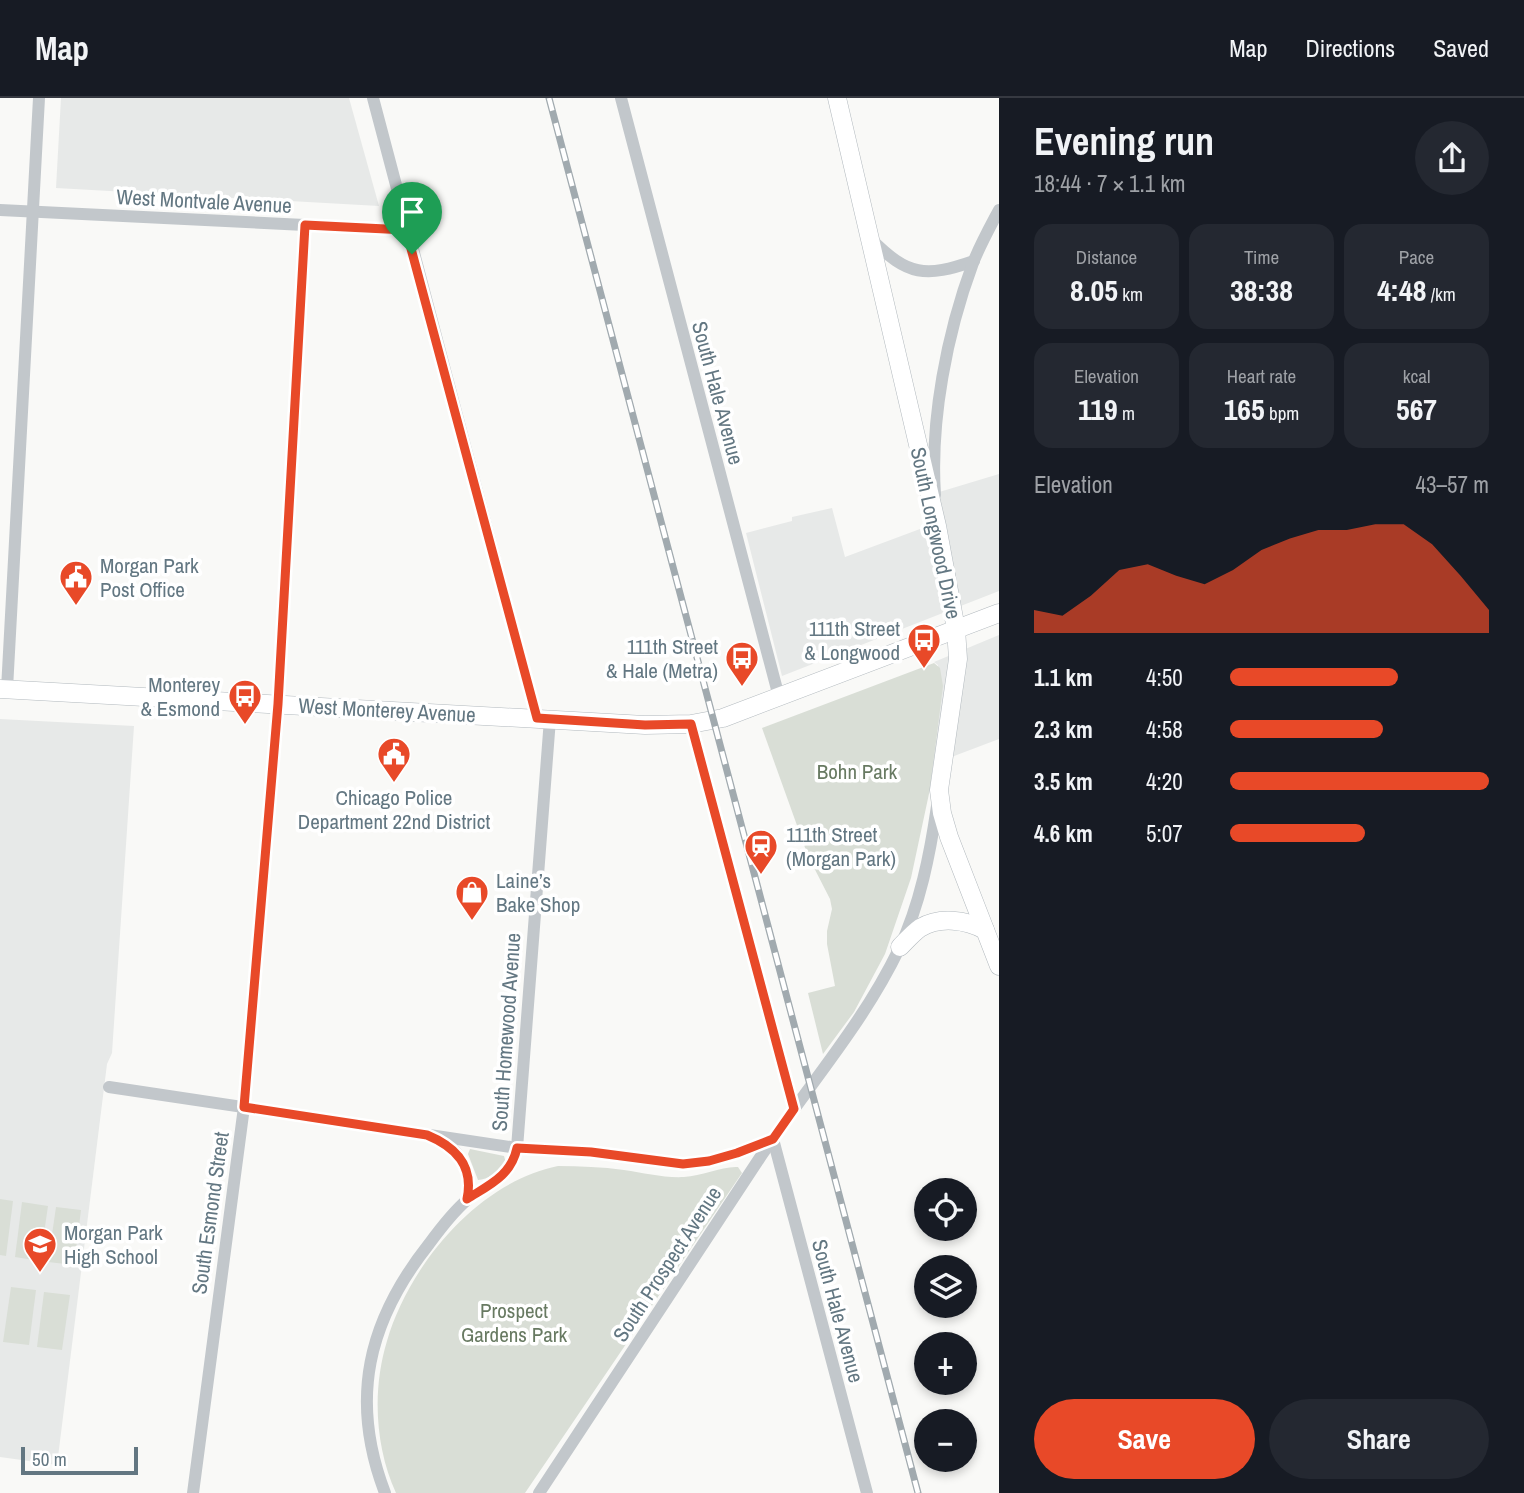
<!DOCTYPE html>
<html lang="en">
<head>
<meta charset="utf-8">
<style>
	:root { --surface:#171b24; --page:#242831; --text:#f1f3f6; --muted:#9ea1a6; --line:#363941; --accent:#e84928 }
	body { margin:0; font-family:"Archivo Narrow",sans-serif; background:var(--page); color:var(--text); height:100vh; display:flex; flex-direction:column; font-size:26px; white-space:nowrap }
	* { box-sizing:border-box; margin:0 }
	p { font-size:23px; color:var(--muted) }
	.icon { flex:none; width:38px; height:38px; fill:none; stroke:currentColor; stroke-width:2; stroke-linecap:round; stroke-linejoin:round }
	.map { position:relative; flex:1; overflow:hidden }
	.drawer { display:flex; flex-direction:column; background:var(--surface); width:525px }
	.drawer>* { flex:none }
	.tools { position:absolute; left:914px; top:1080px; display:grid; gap:14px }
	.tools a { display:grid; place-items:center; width:63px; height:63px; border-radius:50%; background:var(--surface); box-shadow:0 4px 10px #0003; font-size:35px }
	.scale { position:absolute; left:21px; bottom:18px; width:117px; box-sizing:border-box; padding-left:7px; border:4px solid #637782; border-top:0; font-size:19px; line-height:24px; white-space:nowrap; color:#637782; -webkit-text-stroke:5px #fff; paint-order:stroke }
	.pin { position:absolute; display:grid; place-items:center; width:60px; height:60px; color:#fff; margin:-72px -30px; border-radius:50% 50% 50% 0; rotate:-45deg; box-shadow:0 0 7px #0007 }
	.pin .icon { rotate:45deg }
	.round { display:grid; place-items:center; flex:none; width:74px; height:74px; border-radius:37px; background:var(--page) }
	.summary { display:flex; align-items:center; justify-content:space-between; height:119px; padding:0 35px }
	h1 { font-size:38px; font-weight:700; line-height:52px }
	.figures { display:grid; grid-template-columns:repeat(3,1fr); gap:10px; height:119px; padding:7px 35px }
	.figures div { display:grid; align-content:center; border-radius:18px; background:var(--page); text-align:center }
	.figures b { font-size:30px; font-weight:700 }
	.figures small { font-size:19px; font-weight:400 }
	.figures p { font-size:19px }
	.chart { height:196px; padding:14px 35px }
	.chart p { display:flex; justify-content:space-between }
	.chart svg { width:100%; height:126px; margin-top:7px; fill:var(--accent); opacity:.7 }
	.action { display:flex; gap:14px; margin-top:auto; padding:14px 35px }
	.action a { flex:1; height:80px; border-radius:42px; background:var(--accent); color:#fff; font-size:28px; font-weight:700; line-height:80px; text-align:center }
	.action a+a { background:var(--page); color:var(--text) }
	ul { padding:0 35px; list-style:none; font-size:23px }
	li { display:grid; grid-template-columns:112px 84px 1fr; align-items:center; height:52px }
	li i { height:18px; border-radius:9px; background:var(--accent) }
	header { display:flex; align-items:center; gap:42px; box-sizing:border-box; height:98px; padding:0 35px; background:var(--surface); border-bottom:2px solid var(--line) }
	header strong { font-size:33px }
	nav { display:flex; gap:38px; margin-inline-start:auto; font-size:24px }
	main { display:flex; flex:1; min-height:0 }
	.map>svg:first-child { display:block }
	.built { fill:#e7e9e8 }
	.green { fill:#d9ded6 }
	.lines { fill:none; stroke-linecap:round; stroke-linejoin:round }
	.secondary-casing { stroke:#b2b9be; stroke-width:19 }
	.street { stroke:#c2c7cb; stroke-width:12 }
	.secondary { stroke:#fff; stroke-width:18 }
	.rail-casing { stroke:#a1aaaf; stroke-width:7 }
	.rail { stroke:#fff; stroke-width:4.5; stroke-dasharray:13; stroke-linecap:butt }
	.route-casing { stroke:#fff; stroke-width:14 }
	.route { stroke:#e84928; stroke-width:9 }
	.labels { text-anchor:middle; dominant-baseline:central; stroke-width:7; stroke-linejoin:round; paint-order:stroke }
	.street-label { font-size:21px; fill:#637782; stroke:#fff }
	.poi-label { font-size:21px; fill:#637782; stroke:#fff; text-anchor:start }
	.park-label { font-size:21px; fill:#687a62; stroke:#fff }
</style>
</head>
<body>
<header>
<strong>Map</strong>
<nav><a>Map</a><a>Directions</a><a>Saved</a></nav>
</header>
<main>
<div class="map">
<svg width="999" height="1395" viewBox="0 0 999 1395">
	<rect width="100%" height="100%" fill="#f9f9f7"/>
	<g class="built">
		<path d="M 61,0 L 349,0 L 379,108 L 56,90 Z"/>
		<path d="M 999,376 L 999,493 L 782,578 L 746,435 L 792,423 L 792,419 L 832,410 L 845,459 L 936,425 L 936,395 Z"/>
		<path d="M 999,537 L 999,641 L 933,666 L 938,567 L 934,564 Z"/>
		<path d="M 0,621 L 134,628 L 112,955 L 107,966 L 57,1367 L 0,1359 Z"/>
	</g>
	<g class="green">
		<path d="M 934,565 L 940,570 L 943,588 L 930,691 L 911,780 L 885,856 L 854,914 L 823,956 L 808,895 L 835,888 L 827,846 L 827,833 L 832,811 L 830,801 L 808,758 L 762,630 Z"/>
		<path d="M 470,1051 L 504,1058 L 506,1065 C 500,1073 487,1082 478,1082 L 468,1056 Z"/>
		<path d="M 558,1068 C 580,1068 602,1069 624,1072 C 644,1075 664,1080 684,1079 C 702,1078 722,1068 738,1069 L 742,1075 L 525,1395 L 396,1395 C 375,1349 372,1292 387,1243 C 409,1167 478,1084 558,1068 Z"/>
		<path d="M 0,1101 L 13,1103 L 6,1158 L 0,1157 Z"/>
		<path d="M 22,1104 L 48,1108 L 40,1163 L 15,1159 Z"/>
		<path d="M 56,1109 L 81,1112 L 74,1167 L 48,1164 Z"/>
		<path d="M 11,1189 L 36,1192 L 29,1247 L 3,1244 Z"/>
		<path d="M 44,1194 L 70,1197 L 62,1252 L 37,1249 Z"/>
	</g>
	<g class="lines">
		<defs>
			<g id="secondary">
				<path d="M 837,0 L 937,428 L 956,531 L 958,561 L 939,692 L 942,715 L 949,739 L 999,868"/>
				<path d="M 0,591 L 645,627 L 691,626 L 723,620 L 999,515"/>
				<path d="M 900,849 C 906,843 913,835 920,830 C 940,818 966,822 985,832"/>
			</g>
		</defs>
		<use href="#secondary" class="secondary-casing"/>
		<g class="street">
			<path d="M 373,0 L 537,620"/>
			<path d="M 621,0 L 779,599"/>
			<path d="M 0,112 L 406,132"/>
			<path d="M 871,141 C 908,178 925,180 974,163"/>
			<path d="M 935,397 C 930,322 947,235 973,165 C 980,147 990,129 999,112"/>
			<path d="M 7,591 L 39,0"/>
			<path d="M 691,626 L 794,1011"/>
			<path d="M 109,989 L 517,1050 L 591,1054 L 683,1066 L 709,1063 L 737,1055 L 773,1041 L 867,1395"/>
			<path d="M 438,1041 C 462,1052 472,1077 467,1102"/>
			<path d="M 193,1395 L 244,1009 L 278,606 L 305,127"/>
			<path d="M 385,1395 C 349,1301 368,1223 429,1146 C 440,1131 453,1114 467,1102 C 489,1083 510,1083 517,1050 L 550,621"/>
			<path d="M 539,1395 C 613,1283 687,1171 761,1058 C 807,989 863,926 899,851 C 920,807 930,756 937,708"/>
		</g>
		<use href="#secondary" class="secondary"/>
		<defs>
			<path id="rail" d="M 549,0 L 918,1395"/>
		</defs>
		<use href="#rail" class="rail-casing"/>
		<use href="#rail" class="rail"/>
	</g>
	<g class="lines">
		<defs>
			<path id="route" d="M 305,127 L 406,132 L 537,620 L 645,627 L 691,626 L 794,1011 L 773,1041 L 737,1055 L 709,1063 L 683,1066 L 591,1054 L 517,1050 C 511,1078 489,1087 467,1101 C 474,1068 456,1049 427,1037 L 244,1009 L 278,606 Z"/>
		</defs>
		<use href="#route" class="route-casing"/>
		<use href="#route" class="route"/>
	</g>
	<defs>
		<symbol id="civic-pin" viewBox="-11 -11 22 30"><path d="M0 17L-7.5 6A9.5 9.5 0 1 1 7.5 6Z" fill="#e84928" stroke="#fff"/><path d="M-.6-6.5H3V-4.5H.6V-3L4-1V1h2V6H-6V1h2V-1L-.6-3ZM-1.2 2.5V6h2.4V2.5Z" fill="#fff"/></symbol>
		<symbol id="bus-pin" viewBox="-11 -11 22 30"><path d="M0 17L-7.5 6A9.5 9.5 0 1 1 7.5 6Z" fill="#e84928" stroke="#fff"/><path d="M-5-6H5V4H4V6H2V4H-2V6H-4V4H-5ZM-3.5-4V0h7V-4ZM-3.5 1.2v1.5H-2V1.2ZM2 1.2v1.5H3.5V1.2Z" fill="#fff"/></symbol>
		<symbol id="station-pin" viewBox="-11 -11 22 30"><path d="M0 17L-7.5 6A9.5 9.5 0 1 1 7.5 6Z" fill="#e84928" stroke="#fff"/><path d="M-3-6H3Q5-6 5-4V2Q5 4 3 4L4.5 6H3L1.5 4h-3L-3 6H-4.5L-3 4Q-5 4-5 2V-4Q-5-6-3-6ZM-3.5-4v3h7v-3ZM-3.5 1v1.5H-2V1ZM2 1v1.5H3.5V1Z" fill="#fff"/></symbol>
		<symbol id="shop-pin" viewBox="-11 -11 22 30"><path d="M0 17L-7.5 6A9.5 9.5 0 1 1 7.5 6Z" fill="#e84928" stroke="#fff"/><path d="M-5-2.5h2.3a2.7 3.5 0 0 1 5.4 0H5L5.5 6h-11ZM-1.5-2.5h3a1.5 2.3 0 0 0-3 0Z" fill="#fff"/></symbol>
		<symbol id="school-pin" viewBox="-11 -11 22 30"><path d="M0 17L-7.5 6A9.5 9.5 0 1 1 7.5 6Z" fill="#e84928" stroke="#fff"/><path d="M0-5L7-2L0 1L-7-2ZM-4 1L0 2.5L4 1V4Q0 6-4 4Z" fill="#fff"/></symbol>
	</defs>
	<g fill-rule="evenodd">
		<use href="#civic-pin" x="57" y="460" width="38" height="52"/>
		<use href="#bus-pin" x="905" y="523" width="38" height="52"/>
		<use href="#bus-pin" x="723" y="541" width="38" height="52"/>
		<use href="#bus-pin" x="226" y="579" width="38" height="52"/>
		<use href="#civic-pin" x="375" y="637" width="38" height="52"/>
		<use href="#station-pin" x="742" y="729" width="38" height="52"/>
		<use href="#shop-pin" x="453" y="775" width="38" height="52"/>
		<use href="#school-pin" x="21" y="1127" width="38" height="52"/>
	</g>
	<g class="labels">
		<g class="street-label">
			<text transform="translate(204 103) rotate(3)">West Montvale Avenue</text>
			<text transform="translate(718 295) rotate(75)">South Hale Avenue</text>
			<text transform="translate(936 435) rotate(78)">South Longwood Drive</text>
			<text transform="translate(387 612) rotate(3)">West Monterey Avenue</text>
			<text transform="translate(506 934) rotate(-86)">South Homewood Avenue</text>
			<text transform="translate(210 1115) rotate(-82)">South Esmond Street</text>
			<text transform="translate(667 1166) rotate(-57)">South Prospect Avenue</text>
			<text transform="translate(838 1213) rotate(75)">South Hale Avenue</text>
		</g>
		<g class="poi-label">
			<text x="100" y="467">Morgan Park<tspan x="100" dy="24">Post Office</tspan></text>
			<text x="900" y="530" text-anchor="end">111th Street<tspan x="900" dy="24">&amp; Longwood</tspan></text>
			<text x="718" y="548" text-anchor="end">111th Street<tspan x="718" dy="24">&amp; Hale (Metra)</tspan></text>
			<text x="220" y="586" text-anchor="end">Monterey<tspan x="220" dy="24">&amp; Esmond</tspan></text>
			<text x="394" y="699" text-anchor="middle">Chicago Police<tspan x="394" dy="24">Department 22nd District</tspan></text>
			<text x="786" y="736">111th Street<tspan x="786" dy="24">(Morgan Park)</tspan></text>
			<text x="496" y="782">Laine’s<tspan x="496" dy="24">Bake Shop</tspan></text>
			<text x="64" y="1134">Morgan Park<tspan x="64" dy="24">High School</tspan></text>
		</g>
		<g class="park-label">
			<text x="857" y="673">Bohn Park</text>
			<text x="514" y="1212">Prospect<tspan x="514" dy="24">Gardens Park</tspan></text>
		</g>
	</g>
</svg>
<div class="tools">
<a><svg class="icon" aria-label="locate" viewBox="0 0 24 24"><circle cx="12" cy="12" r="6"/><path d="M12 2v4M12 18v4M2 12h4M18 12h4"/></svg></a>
<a><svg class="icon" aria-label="layers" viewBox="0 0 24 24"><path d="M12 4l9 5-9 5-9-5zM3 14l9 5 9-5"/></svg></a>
<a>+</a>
<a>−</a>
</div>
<div class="scale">50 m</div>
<div class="pin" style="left:412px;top:156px;background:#1e9e55"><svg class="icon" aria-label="arrive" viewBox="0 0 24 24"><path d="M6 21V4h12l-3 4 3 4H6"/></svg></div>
</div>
<section class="drawer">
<div class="summary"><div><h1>Evening run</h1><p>18:44 · 7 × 1.1 km</p></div><a class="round"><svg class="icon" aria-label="share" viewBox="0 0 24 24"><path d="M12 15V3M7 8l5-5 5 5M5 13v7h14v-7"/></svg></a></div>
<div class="figures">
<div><p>Distance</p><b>8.05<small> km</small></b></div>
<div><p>Time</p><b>38:38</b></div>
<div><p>Pace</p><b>4:48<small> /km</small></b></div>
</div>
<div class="figures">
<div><p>Elevation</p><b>119<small> m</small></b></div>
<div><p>Heart rate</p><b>165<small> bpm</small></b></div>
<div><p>kcal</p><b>567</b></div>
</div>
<div class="chart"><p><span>Elevation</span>43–57 m</p>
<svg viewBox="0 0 160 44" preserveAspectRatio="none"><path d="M0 44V36L10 38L20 31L30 22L40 20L50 24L60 27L70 22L80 15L90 11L100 8L110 8L120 6L130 6L140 13L150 24L160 36V44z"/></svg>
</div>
<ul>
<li><b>1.1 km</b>4:50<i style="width:65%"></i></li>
<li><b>2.3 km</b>4:58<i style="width:59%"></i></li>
<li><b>3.5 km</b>4:20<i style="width:100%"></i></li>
<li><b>4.6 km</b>5:07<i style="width:52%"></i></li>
</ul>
<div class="action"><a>Save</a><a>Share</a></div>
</section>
</main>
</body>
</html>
